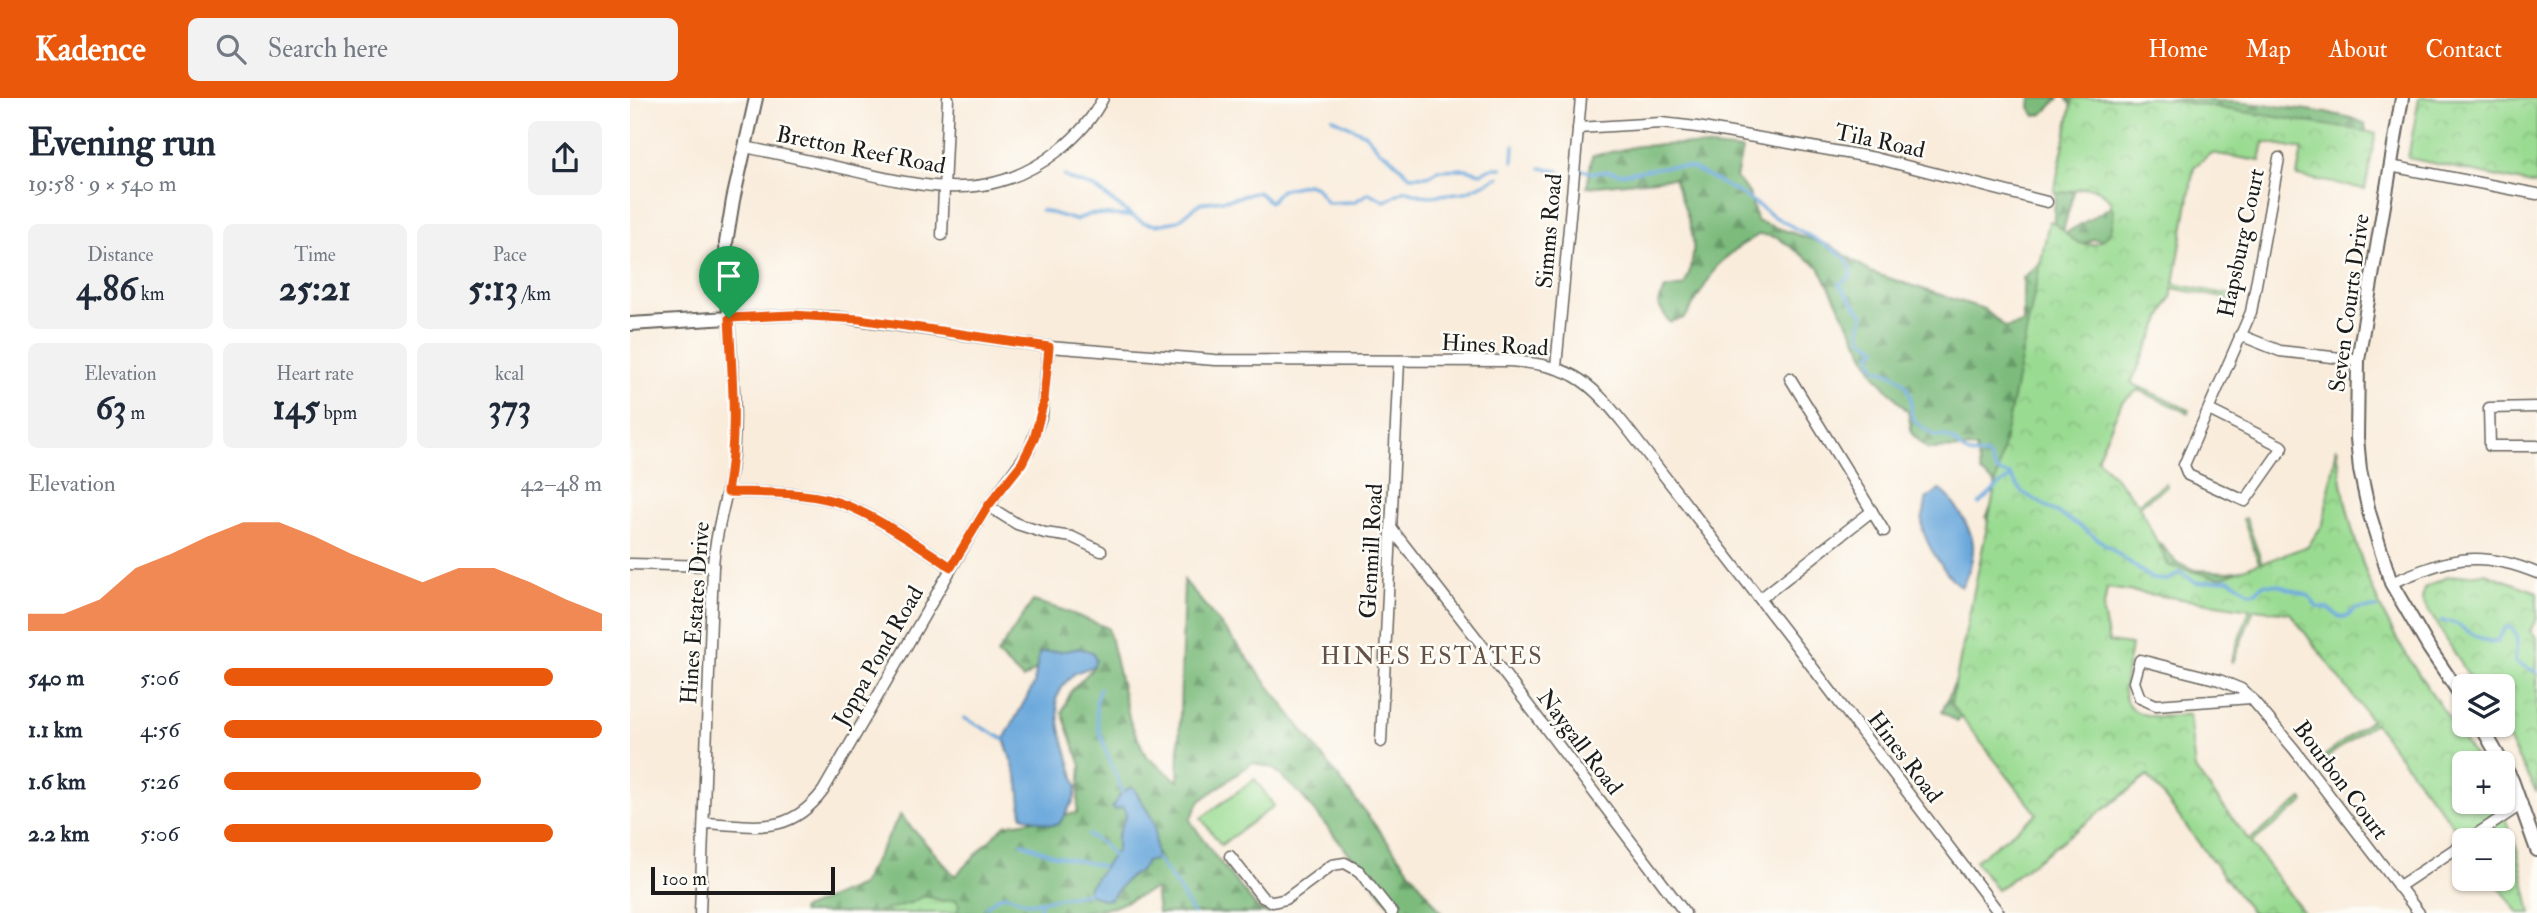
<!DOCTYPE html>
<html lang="en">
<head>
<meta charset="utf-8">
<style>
	:root { --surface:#fff; --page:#f2f2f3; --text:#1f2937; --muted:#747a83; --accent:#ea580c }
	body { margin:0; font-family:"IM FELL Double Pica",serif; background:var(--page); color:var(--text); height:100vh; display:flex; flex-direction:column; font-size:26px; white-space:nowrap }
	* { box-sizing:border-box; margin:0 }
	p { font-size:23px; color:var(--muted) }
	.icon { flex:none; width:38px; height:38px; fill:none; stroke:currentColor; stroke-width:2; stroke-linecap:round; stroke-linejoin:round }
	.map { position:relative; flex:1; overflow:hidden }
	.details { display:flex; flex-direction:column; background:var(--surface); width:630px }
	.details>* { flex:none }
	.buttons { position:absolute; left:1822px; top:576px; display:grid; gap:14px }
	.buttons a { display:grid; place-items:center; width:63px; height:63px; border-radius:10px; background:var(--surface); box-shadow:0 2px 5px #0004; font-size:35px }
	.scale { position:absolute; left:21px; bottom:18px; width:184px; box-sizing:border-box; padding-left:7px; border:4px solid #1c1c1c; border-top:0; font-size:19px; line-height:24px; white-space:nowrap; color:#1c1c1c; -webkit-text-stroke:5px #fdfcf7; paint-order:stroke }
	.pin { position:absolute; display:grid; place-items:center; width:60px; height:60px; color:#fff; margin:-72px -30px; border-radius:50% 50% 50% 0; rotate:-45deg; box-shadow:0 0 7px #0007 }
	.pin .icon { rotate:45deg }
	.round { display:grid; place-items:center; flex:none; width:74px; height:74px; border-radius:10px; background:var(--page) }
	.head { display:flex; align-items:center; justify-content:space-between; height:119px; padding:0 28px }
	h1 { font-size:38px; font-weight:800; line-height:52px }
	.figures { display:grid; grid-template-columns:repeat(3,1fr); gap:10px; height:119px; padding:7px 28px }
	.figures div { display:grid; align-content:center; border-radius:10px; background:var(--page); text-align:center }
	.figures b { font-size:35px; font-weight:800 }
	.figures small { font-size:19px; font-weight:400 }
	.figures p { font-size:19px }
	.chart { height:196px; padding:14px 28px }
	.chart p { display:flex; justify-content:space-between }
	.chart svg { width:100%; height:126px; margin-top:7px; fill:var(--accent); opacity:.7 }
	ul { padding:0 28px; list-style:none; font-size:23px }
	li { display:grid; grid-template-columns:112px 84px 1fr; align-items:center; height:52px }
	li i { height:18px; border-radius:9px; background:var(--accent) }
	header { display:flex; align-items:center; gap:42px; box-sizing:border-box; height:98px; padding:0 35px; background:var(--accent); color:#fff }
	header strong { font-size:33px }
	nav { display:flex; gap:38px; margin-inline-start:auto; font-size:24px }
	.search { width:490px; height:63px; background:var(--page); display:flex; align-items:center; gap:18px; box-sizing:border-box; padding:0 24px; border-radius:10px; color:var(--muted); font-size:26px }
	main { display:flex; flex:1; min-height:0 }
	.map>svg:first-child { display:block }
	.forest { fill:url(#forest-firs); stroke:#4c6c4c; stroke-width:2 }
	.wetland { fill:url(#wetland-marsh); stroke:#5b7c57; stroke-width:2 }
	.park { fill:url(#park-crowns); stroke:#5b7c57; stroke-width:2 }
	.pitch { fill:#9adb92; stroke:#5b7c57; stroke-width:2 }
	.water { fill:#6aa8dc; stroke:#43627c; stroke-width:2 }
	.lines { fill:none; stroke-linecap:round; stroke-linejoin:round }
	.stream { stroke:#6aa8dc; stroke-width:3.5 }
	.minor-casing { stroke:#69655f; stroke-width:13 }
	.tertiary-casing { stroke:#69655f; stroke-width:16 }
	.minor { stroke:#fff; stroke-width:10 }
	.tertiary { stroke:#fff; stroke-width:12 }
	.route-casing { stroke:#fff; stroke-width:14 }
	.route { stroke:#ea580c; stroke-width:9 }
	.labels { text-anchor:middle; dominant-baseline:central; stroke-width:5; stroke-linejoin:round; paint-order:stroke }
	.street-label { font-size:23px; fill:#1c1c1c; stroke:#fdfcf7 }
	.neighbourhood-label { font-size:24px; letter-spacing:2px; fill:#645145; stroke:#fdfcf7 }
</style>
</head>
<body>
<header>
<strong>Kadence</strong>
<div class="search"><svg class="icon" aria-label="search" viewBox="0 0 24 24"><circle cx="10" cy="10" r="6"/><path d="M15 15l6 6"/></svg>Search here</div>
<nav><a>Home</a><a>Map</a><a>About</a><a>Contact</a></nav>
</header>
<main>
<section class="details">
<div class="head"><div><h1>Evening run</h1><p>19:58 · 9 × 540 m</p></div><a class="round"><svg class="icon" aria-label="share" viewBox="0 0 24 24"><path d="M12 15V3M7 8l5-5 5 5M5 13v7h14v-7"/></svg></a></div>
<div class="figures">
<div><p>Distance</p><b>4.86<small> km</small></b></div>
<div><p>Time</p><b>25:21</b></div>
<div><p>Pace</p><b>5:13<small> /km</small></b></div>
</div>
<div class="figures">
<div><p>Elevation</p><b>63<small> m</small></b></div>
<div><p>Heart rate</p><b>145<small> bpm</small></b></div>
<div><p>kcal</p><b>373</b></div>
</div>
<div class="chart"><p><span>Elevation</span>42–48 m</p>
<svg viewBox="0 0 160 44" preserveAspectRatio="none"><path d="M0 44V38L10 38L20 33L30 22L40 17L50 11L60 6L70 6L80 11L90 17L100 22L110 27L120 22L130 22L140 27L150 33L160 38V44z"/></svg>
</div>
<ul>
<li><b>540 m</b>5:06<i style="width:87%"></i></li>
<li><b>1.1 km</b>4:56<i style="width:100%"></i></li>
<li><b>1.6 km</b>5:26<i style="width:68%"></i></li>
<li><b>2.2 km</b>5:06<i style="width:87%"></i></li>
</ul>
</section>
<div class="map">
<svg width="1907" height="815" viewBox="0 0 1907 815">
	<defs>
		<pattern id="forest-firs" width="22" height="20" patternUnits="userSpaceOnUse" patternTransform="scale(1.75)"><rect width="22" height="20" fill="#7bbb7c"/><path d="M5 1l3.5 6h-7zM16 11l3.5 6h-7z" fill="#649765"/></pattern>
		<pattern id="wetland-marsh" width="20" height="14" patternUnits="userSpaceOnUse" patternTransform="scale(1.75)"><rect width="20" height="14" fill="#9adb92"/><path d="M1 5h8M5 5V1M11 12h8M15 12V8" fill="none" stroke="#84bb7d"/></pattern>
		<pattern id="park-crowns" width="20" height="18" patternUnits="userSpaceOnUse" patternTransform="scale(1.75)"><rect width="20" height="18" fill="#9adb92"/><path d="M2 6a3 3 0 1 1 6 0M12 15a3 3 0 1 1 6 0" fill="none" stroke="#84bb7d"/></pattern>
	</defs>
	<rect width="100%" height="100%" fill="#fdfcf7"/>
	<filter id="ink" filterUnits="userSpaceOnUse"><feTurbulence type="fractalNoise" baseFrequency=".0143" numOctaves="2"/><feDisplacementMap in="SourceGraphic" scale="14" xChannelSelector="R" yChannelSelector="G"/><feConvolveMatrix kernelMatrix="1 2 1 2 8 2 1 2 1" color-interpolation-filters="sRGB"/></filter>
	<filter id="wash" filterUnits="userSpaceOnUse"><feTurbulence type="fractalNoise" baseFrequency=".00686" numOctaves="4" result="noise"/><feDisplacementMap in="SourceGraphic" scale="28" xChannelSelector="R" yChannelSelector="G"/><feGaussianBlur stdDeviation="1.57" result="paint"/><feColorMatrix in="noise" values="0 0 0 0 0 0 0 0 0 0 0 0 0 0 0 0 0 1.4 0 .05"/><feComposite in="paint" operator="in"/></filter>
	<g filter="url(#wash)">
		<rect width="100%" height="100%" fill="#f9ecdb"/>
		<g class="forest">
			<path d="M 1401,0 L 1429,0 L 1413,16 L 1405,18 L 1400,10 Z"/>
			<path d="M 1436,0 C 1519,0 1602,0 1684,13 C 1701,16 1719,17 1735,26 L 1736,33 L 1729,37 L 1458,8 L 1444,93 L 1432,137 L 1482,108 L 1492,83 L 1483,144 L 1464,141 L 1438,153 L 1433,311 L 1480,386 L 1496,390 L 1508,436 L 1531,446 L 1547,465 L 1566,472 L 1597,474 L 1623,471 L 1731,469 L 1758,535 L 1489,463 L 1343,602 L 1327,624 L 1312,614 L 1346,535 L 1367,448 L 1356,419 L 1365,401 L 1365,385 L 1351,375 L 1346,350 L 1298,351 L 1282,336 L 1278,314 L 1245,277 L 1189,169 L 1148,140 L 1130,136 L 1107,150 L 1087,168 L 1055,220 L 1039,224 L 1028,206 L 1035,191 L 1054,188 C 1074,146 1058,121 1044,80 L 957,89 L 962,58 L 1008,48 L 1052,46 L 1112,52 L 1106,80 L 1119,95 L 1127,123 L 1201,148 L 1243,175 L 1354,211 L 1376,230 L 1393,225 L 1393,180 L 1418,158 L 1422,149 L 1425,102 L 1443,9 Z"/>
			<path d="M 554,482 L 606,545 L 812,815 L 767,815 L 672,698 L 643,670 L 622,665 L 570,703 L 560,722 L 584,757 L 629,812 L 641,815 L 528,815 L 525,791 L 484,809 L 448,815 L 172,815 L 171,812 L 231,787 L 270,717 L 325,778 L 375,727 L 447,715 L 451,668 L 432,614 L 441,593 L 463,570 L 459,554 L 424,559 L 393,581 L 367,556 L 403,503 L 433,512 L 478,530 L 500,623 L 516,658 L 548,683 Z"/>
		</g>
		<path class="wetland" d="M 291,799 L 299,799 L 313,803 L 326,802 L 329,807 L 327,815 L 245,815 L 283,804 Z"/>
		<g class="park">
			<path d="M 1443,0 L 1526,0 L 1746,35 L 1735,91 L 1667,78 L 1672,51 L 1634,44 L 1630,63 L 1581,55 L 1564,69 L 1544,186 L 1606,198 L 1604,202 L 1542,190 L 1542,197 L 1501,285 L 1559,312 L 1558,315 L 1508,292 L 1492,304 L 1467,360 L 1508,405 L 1536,385 L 1537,388 L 1509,408 L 1539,468 L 1590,480 L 1629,465 L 1613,421 L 1616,420 L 1632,465 L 1678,448 L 1693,426 L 1707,349 C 1714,413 1732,477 1763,534 C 1788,579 1821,621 1849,665 L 1834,665 L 1834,704 L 1869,704 L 1888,755 L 1901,815 L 1889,815 L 1863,781 L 1872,780 L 1872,742 L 1834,742 L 1744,625 L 1692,663 L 1690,661 L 1741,622 L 1660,515 L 1624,511 L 1603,564 L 1601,563 L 1620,511 L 1477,490 L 1473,515 L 1479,544 L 1501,547 C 1499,562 1495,578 1494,592 C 1494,624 1538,620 1559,616 L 1565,671 L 1619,742 L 1672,701 L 1674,704 L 1621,745 L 1674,815 L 1622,815 L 1518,678 L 1367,792 L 1345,763 L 1407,716 L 1321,606 L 1419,123 C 1433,126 1438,144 1454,146 C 1487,151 1494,103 1466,91 C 1452,85 1439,98 1424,94 Z"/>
			<path d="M 1789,0 L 1907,0 L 1907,87 L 1778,60 Z"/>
			<path d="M 1855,475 L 1907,494 L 1907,520 L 1900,533 L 1907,540 L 1907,695 L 1870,627 L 1872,626 L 1872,588 L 1845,588 L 1792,502 L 1794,490 L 1817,479 Z"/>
		</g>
		<path class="pitch" d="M 625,681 L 644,708 L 591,747 L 571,720 Z"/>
		<g class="water">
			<path d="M 1309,392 C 1322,396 1342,433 1343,446 C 1344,459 1338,478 1331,489 C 1317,479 1291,441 1292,423 C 1293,416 1296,409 1296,401 Z"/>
			<path d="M 448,550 L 463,554 L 466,562 L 464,568 L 445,575 L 434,586 L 426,601 L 430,630 L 447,689 L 444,702 L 429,726 L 421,727 L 392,718 L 389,686 L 374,641 L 404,586 L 409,555 C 422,552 436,555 448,550 Z"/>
			<path d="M 500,689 L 504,690 C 509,702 520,713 524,726 C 526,732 524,750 527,761 L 516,764 L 511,772 L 498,780 L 480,801 L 474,802 L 458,795 L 458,790 L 487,752 L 487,739 L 496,717 L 493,709 L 485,712 L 482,710 L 489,698 Z"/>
		</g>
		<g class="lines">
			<g class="stream">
				<path d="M 702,20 L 735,36 L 750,53 L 759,58 L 780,78 L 798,78 L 809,72 L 836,71 L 851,75 L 861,70 L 872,70"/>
				<path d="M 883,63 L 884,48"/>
				<path d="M 911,70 L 929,73"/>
				<path d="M 949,71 L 964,75 L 978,73 L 990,76 L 1040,68 L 1062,70 L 1115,98 L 1143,118 L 1205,152 L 1216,161 L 1221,170 L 1221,178 L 1209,186 L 1233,217 L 1230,232 L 1231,239 L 1247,250 L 1241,256 L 1242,265 L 1247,271 C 1265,274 1279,284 1281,303 C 1281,308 1281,316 1283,320 C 1286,327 1299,333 1305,338 C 1327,336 1324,349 1339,356 C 1344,357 1352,356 1357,357 C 1367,369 1360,374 1380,377 L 1392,394 L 1453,430 L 1522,481 L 1538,482 L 1550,474 L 1567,485 L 1599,481 L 1621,495 L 1626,494 L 1633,486 L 1648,487 L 1679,498 L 1687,509 L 1698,510 L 1709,519 L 1717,519 L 1725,511 L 1747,510"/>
				<path d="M 434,78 L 444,83 L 464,89 L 502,118 L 515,125 L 526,127 L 548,123 L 570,105 L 600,101 L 628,94 L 640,104 L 651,92 L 677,86 L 686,89 L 697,105 L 724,104 L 739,95 L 755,103 L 775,92 L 790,97 L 801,98 L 836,94 L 869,79"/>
				<path d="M 411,112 L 445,122 L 461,116 L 500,118"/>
				<path d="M 1349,406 L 1369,387 L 1382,379"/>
				<path d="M 1811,523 L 1823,524 L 1851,541 L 1862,544 L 1868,542 L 1875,530 L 1881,529 C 1891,540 1885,551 1885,564 L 1907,574"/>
				<path d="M 470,590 C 456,616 483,669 493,695"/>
				<path d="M 334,620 L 374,641"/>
				<path d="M 458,737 L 473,746 L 483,758"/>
				<path d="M 392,745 L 423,757 L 472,768"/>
				<path d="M 527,761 L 547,788 L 563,815"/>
				<path d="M 356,809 L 368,799 L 376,797 L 400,805 L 458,795"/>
				<path d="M 410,815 L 410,803"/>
			</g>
		</g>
	</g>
	<g filter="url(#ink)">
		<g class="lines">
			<defs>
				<g id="minor">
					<path d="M 948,30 L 1031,25 L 1067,29 L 1245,60 L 1417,104"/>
					<path d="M 115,49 C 150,56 185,64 220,72 C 297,90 361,106 428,53 C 446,39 463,20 473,0"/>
					<path d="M 1760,68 L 1907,96"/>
					<path d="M 312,137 L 318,0"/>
					<path d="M 1610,237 L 1650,253 L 1728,262"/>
					<path d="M 926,269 L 951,0"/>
					<path d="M 1160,280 L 1254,433"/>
					<path d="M 1907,309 L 1859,310 L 1860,348 L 1907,348"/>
					<path d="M 1579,312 L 1653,349 L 1615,403 L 1558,377 L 1554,367 L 1621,214 L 1649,60"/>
					<path d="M 97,394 C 133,395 169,393 204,403 C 237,412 292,449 321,469"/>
					<path d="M 358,408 L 387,426 L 415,435 L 442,439 L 471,453"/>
					<path d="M 761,430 L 886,591 L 1055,815"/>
					<path d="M 0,466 L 83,468"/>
					<path d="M 1761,485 C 1818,461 1847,450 1907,475"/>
					<path d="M 1130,501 L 1242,413"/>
					<path d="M 1621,600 L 1526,607 L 1510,600 L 1504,584 L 1510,562 L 1589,582 L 1611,591 L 1621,600 L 1664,651 L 1789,815"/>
					<path d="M 751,644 L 769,263"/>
					<path d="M 74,725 C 125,727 158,739 193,693 L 351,419 L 399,352 L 412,316 L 419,249"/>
					<path d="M 1838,742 L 1892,706"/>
					<path d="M 600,758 L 632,799 L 643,804 L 656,801 L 702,767 L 715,765 L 729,773 L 762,815"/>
					<path d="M 1768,789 L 1834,745"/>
					<path d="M 70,815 L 83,468 C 85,435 96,404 101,372 C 109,322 102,270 99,220 L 162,217 L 207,219 L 419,249 L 585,262 L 880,263 C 939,267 957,280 994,326 L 1174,558 L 1369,815"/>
				</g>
				<g id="tertiary">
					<path d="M 1772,0 L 1728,262 L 1727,340 L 1730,372 L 1739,414 L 1761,485 L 1799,550 L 1834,602"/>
					<path d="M 0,226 L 99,220 L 96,145 L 103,102 L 126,0"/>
					<path d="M 1850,626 L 1882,682 L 1907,752"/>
				</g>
			</defs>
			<use href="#minor" class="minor-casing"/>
			<use href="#tertiary" class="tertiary-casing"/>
			<use href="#minor" class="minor"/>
			<use href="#tertiary" class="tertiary"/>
		</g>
	</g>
	<g class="lines" filter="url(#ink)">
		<defs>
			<path id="route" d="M 162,217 L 229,221 L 419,249 L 414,302 L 404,341 L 392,365 L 358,408 L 321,469 C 292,449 237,412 204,403 C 169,393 132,395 97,394 C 108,336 102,278 99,220 Z"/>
		</defs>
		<use href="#route" class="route-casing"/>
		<use href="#route" class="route"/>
	</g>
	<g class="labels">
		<g class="street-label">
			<text transform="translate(1250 43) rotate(12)">Tila Road</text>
			<text transform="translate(231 52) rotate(11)">Bretton Reef Road</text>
			<text transform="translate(919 133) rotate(-85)">Simms Road</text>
			<text transform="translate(1611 145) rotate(-78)">Hapsburg Court</text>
			<text transform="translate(1719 205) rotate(-82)">Seven Courts Drive</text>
			<text transform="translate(865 247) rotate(3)">Hines Road</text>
			<text transform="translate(741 453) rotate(-87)">Glenmill Road</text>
			<text transform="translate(65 515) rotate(-86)">Hines Estates Drive</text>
			<text transform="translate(248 558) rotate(-60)">Joppa Pond Road</text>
			<text transform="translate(950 644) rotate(53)">Naygall Road</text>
			<text transform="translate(1275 659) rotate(53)">Hines Road</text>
			<text transform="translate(1711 682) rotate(53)">Bourbon Court</text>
		</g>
		<g class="neighbourhood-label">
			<text x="802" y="558">HINES ESTATES</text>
		</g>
	</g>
</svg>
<div class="buttons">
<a><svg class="icon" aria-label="layers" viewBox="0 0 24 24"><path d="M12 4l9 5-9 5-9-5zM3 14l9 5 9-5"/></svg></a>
<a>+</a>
<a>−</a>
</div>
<div class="scale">100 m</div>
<div class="pin" style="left:99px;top:220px;background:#1e9e55"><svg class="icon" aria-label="arrive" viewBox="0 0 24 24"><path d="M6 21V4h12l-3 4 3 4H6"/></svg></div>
</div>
</main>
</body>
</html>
